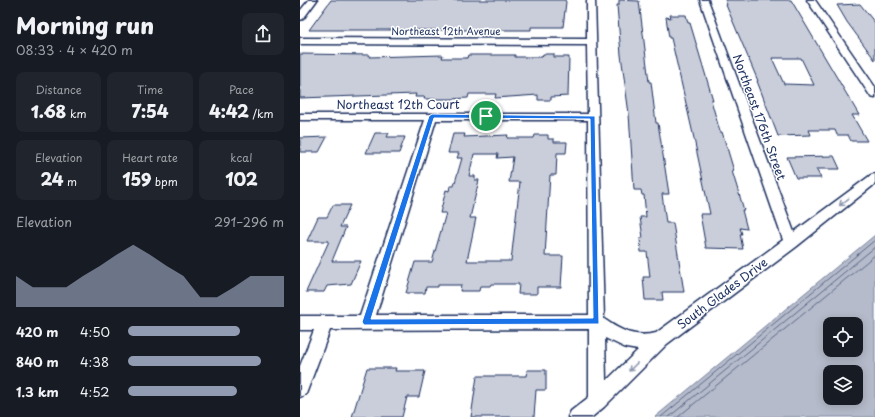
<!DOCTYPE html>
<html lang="en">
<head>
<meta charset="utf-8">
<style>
	:root { --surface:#171b24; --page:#20242c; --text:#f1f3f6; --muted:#9ea1a6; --accent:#919bb2 }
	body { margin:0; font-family:"Playpen Sans",sans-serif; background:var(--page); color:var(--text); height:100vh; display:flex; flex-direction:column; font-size:15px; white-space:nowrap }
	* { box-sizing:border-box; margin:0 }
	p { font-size:13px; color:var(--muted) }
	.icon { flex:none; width:22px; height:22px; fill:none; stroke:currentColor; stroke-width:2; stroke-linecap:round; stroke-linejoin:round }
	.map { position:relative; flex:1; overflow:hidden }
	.side { display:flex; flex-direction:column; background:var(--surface); width:300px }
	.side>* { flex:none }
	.buttons { position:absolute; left:523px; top:317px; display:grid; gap:8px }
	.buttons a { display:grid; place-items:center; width:40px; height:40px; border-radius:8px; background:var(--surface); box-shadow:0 2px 10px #0003; font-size:20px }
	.pin { position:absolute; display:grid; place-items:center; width:34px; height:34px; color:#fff; margin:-17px; border:2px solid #fff; border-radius:50%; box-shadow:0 1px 4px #0007 }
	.round { display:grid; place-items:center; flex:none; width:42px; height:42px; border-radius:8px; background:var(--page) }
	.headline { display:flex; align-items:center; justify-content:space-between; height:68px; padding:0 16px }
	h1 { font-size:22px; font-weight:800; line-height:30px }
	.metrics { display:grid; grid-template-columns:repeat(3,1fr); gap:6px; height:68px; padding:4px 16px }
	.metrics div { display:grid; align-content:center; border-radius:8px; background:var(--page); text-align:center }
	.metrics b { font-size:17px; font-weight:800 }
	.metrics small { font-size:11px; font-weight:400 }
	.metrics p { font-size:11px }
	.chart { height:112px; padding:8px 16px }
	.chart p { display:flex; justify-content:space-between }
	.chart svg { width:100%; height:72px; margin-top:4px; fill:var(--accent); opacity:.7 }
	ul { padding:0 16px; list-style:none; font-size:13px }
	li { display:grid; grid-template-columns:64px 48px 1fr; align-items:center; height:30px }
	li i { height:10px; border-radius:5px; background:var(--accent) }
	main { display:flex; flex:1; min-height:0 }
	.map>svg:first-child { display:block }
	.water { fill:#b5bbca; stroke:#77839f; fill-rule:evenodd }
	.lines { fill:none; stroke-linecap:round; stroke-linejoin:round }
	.shore { stroke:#596789; stroke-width:1 }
	.building { fill:#caceda; stroke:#1b2f5e; fill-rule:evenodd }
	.minor-casing { stroke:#1b2f5e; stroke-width:3 }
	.minor { fill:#fff; fill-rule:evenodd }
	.oneway { stroke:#8d97ae }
	.route { fill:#1a73e8; stroke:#fff; fill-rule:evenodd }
	.labels { text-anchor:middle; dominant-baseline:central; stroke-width:3; stroke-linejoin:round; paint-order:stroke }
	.far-street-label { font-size:10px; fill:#1b2f5e; stroke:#fff }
	.street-label { font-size:12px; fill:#1b2f5e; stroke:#fff }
</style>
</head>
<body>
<main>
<section class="side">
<div class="headline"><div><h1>Morning run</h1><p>08:33 · 4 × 420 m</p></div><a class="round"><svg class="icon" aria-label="share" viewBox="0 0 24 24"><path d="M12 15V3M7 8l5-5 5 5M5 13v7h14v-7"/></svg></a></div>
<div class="metrics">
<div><p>Distance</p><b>1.68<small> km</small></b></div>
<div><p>Time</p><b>7:54</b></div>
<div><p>Pace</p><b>4:42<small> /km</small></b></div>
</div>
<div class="metrics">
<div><p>Elevation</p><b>24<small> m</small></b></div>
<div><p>Heart rate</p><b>159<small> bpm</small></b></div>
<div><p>kcal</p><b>102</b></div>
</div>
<div class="chart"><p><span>Elevation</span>291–296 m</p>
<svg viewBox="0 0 160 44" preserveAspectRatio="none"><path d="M0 44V25L10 32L20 32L30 32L40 25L50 19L60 12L70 6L80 12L90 19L100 25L110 38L120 38L130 32L140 25L150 25L160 25V44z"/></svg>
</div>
<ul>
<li><b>420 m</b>4:50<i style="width:72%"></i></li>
<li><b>840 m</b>4:38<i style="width:85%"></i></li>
<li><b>1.3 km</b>4:52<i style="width:70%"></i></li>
</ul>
</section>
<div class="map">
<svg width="575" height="417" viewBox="0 0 575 417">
	<rect width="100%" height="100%" fill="#fff"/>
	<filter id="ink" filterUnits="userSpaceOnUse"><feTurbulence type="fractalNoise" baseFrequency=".025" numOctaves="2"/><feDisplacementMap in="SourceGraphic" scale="8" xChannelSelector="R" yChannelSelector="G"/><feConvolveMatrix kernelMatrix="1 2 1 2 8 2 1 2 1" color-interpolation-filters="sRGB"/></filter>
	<g filter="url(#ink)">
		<path class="water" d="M 575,235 L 575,417 L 355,417 ZM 530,324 L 556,324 L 556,350 L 530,350 ZM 530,372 L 556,372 L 556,398 L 530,398 Z"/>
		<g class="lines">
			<g class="shore">
				<path d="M 361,417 L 575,240"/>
				<path d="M 369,417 L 575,247"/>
				<path d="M 378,417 L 575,255"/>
			</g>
		</g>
		<g class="building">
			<path d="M 31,0 L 265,0 L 266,2 L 263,27 L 231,27 L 231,30 L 9,30 Z"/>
			<path d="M 319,0 L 339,1 L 349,82 L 351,82 L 356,123 L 358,123 L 369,194 L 362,194 L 366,223 L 373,223 L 384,292 L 362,292 L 363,300 L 345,300 L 343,277 L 350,277 L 347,252 L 341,252 L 340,238 L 343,238 L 340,217 L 346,217 L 344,195 L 342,195 L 341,190 L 334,190 L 329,114 L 321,55 L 317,5 L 319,5 Z"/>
			<path d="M 425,0 L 491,0 L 559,115 L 552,115 L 567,141 L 551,141 L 548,135 L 537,135 L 535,130 L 509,130 L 511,135 L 478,136 L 457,81 L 458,81 L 426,5 L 427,5 ZM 472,58 L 501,58 L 514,85 L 484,84 Z"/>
			<path d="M 560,4 L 575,23 L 575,60 L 547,22 L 537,5 Z"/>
			<path d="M 370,15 L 386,15 L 388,23 L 390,23 L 413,100 L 411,100 L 420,132 L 422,132 L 428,151 L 434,171 L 432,171 L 444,210 L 442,210 L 447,229 L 440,228 L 442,234 L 440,234 L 443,249 L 406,248 L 400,214 L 410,214 L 393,134 L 371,38 L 369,38 L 366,17 L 371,18 Z"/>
			<path d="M 0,54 L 70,55 L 69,57 L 143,55 L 142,58 L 167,58 L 168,55 L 215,55 L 215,57 L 242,57 L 243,54 L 254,54 L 254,57 L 269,57 L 268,96 L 251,97 L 251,100 L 238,100 L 238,95 L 195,98 L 196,94 L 169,94 L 168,98 L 150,99 L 124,99 L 125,97 L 115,97 L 116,94 L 0,98 Z"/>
			<path d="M 75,133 L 89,133 L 87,137 L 105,137 L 99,153 L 66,153 Z"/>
			<path d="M 153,134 L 165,134 L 164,137 L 208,135 L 207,138 L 234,138 L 235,135 L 248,135 L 248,139 L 254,139 L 254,142 L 267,142 L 266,153 L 257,153 L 256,175 L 250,175 L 245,256 L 263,256 L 261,287 L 237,287 L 237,294 L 218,294 L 219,284 L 191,284 L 190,286 L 180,286 L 179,291 L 160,291 L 161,285 L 138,285 L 138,287 L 126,287 L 125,293 L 106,293 L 115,262 L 132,262 L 146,213 L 140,213 L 146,190 L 149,191 L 150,186 L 154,186 L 162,158 L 157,158 L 159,153 L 148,153 ZM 174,154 L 198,154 L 197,158 L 213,157 L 209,182 L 220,182 L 211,261 L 167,261 L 176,218 L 170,218 L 179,180 L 175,180 L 175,176 L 169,176 Z"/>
			<path d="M 27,137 L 19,152 L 0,152 L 0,138 Z"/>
			<path d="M 534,156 L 540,169 L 516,169 L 521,178 L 496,178 L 487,157 Z"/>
			<path d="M 33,205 L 50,205 L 40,227 L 46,227 L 32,261 L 61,261 L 51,284 L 27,286 L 24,292 L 6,292 L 29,241 L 7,241 L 18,217 L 27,217 Z"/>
			<path d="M 67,368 L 96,368 L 95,371 L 125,371 L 119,397 L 107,397 L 102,417 L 52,417 Z"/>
			<path d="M 227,370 L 246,370 L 246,390 L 236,390 L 234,417 L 171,417 L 177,376 L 226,376 Z"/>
		</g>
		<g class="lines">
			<defs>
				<g id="minor">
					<path d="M 9,0 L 17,0 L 3,19 L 0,20 L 0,11 Z"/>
					<path d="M 287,0 L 295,0 L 304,319 C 321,331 335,338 356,333 L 483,240 L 400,0 L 408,0 L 494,232 L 571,175 L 575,174 L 575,184 L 496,247 L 367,344 L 304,407 L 292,417 L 268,417 L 271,411 L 289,397 L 289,329 L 30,330 L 6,394 L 0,397 L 0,366 L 14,330 L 0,330 L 0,316 L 60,316 L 125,120 L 0,120 L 0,114 L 288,114 L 287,45 L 0,44 L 0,38 L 287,39 ZM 136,120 L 288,120 L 289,315 L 76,315 ZM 305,338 L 326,348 L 338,350 L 306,381 Z"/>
					<path d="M 507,0 L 515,0 L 575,87 L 575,98 L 571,97 Z"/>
				</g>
			</defs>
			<use href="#minor" class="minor-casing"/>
			<use href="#minor" class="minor"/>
		</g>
		<defs><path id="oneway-shaft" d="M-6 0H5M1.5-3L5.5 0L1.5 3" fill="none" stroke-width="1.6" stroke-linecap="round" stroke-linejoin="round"/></defs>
		<g class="oneway">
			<use href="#oneway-shaft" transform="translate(544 202) rotate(142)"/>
			<use href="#oneway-shaft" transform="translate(333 367) rotate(135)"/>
		</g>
	</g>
	<path class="route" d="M 132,114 L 295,116 L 299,324 L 64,325 L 62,322 L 129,116 ZM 134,118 L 290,119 L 293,318 L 71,319 Z"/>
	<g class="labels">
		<g class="far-street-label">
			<text x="146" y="30">Northeast 12th Avenue</text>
		</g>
		<g class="street-label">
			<text x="98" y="104">Northeast 12th Court</text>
			<text transform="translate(460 117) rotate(70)">Northeast 176th Street</text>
			<text transform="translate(422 293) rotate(-37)">South Glades Drive</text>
		</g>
	</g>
</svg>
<div class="buttons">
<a><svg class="icon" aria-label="locate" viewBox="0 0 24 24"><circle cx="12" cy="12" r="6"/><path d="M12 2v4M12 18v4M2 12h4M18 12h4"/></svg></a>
<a><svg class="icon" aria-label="layers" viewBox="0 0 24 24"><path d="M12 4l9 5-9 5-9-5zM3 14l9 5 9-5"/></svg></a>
</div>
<div class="pin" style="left:186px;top:116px;background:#1e9e55"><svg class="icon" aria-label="arrive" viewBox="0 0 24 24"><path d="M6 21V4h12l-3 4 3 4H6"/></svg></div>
</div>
</main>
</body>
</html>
